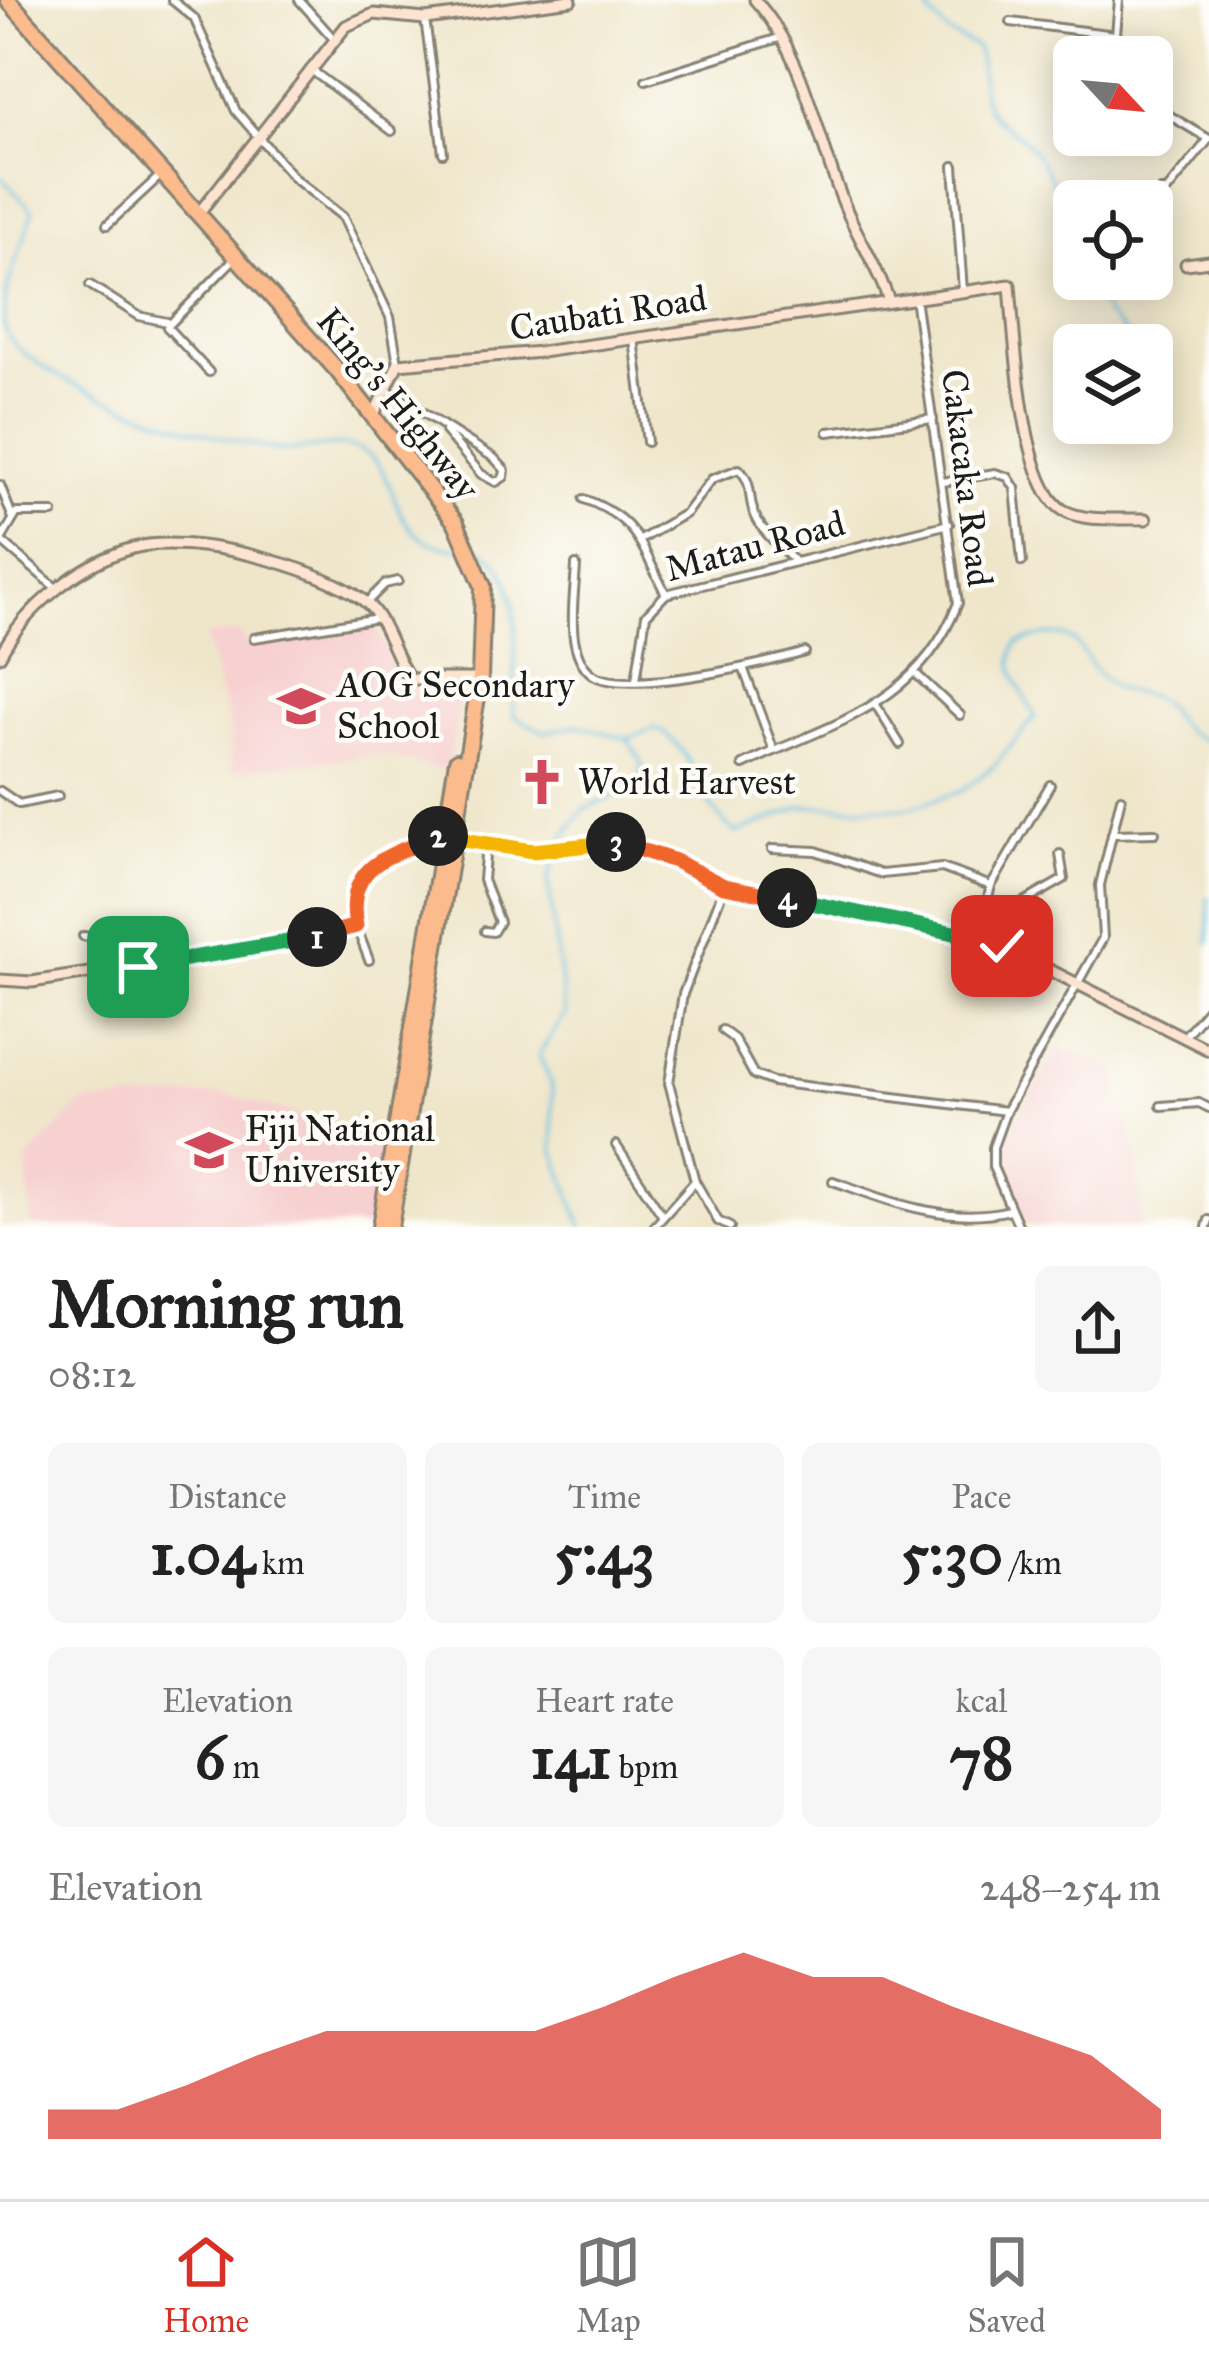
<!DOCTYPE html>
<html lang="en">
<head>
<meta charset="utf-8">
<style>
	:root { --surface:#fff; --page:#f6f6f6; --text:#222; --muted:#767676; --line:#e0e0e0; --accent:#d93025 }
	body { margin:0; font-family:"IM FELL Great Primer",serif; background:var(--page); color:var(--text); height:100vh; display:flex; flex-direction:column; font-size:45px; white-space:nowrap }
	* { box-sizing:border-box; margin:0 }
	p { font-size:39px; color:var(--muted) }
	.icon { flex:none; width:66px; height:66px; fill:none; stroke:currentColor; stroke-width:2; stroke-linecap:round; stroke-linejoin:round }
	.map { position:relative; height:1227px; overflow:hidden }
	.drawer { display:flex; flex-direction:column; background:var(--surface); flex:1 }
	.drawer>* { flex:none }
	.needle { width:78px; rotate:116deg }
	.tools { position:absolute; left:1053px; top:36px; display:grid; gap:24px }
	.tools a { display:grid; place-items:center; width:120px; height:120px; border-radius:18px; background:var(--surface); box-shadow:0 6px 30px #0003; font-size:60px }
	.pin { position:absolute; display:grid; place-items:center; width:102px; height:102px; color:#fff; margin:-51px; border-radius:24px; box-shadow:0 6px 18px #0006 }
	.km { position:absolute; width:60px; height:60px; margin:-30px; border-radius:50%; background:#222; color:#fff; font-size:33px; line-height:60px; text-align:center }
	.round { display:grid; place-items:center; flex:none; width:126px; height:126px; border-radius:18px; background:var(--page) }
	.head { display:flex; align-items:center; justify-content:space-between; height:204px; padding:0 48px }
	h1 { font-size:66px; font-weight:700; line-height:90px }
	.metrics { display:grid; grid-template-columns:repeat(3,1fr); gap:18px; height:204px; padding:12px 48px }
	.metrics div { display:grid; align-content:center; border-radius:18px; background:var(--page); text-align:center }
	.metrics b { font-size:60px; font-weight:700 }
	.metrics small { font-size:33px; font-weight:400 }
	.metrics p { font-size:33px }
	.chart { height:336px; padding:24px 48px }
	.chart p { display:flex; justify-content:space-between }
	.chart svg { width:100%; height:216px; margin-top:12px; fill:var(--accent); opacity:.7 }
	.menu { display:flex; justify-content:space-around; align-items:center; height:168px; border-top:3px solid var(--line); background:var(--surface); font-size:33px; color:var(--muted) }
	.menu a { display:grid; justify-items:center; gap:6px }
	.menu .active { color:var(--accent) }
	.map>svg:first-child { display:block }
	.built { fill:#f7d0d0 }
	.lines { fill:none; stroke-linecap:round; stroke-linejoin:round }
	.stream { stroke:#66c0e3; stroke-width:3 }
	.street-casing { stroke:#868173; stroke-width:12 }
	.secondary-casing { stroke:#868173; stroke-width:15 }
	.highway-casing { stroke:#868173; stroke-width:20 }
	.street { stroke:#fff; stroke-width:6 }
	.secondary { stroke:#fde4d1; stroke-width:9 }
	.highway { stroke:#fbbb8c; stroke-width:14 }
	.split-1-casing { stroke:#fff; stroke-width:24 }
	.split-2-casing { stroke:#fff; stroke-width:24 }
	.split-3-casing { stroke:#fff; stroke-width:24 }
	.split-4-casing { stroke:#fff; stroke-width:24 }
	.split-5-casing { stroke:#fff; stroke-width:24 }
	.split-6-casing { stroke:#fff; stroke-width:24 }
	.split-1 { stroke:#22a559; stroke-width:15 }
	.split-2 { stroke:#f0652b; stroke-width:15 }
	.split-3 { stroke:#f5b400; stroke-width:15 }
	.split-4 { stroke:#f0652b; stroke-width:15 }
	.split-5 { stroke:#22a559; stroke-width:15 }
	.split-6 { stroke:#f5b400; stroke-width:15 }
	.labels { text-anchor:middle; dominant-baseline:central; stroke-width:9; stroke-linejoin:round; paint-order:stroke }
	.street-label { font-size:36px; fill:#1c1c1c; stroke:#fdfcf7 }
	.poi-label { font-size:36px; fill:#1c1c1c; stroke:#fdfcf7; text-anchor:start }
</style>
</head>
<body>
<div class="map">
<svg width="1209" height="1227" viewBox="0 0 1209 1227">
	<rect width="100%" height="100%" fill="#fdfcf7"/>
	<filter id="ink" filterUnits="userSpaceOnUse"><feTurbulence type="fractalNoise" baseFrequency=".00833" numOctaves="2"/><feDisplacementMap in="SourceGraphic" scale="24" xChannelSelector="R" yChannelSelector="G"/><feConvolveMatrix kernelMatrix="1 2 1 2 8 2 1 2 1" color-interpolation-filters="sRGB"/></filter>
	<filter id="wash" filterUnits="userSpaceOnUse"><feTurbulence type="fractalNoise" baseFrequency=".004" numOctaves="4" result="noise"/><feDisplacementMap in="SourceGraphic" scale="48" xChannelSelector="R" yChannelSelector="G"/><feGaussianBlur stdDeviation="2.7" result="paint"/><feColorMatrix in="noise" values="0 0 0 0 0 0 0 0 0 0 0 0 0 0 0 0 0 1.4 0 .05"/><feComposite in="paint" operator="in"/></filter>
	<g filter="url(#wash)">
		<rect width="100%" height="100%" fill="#efe6ca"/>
		<g class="built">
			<path d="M 376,628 L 403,686 L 463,690 L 447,772 L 382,754 L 231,771 L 230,728 L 205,636 L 239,632 L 245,643 Z"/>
			<path d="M 1059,1047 L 1113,1067 L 1137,1156 L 1141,1227 L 1029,1227 L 1002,1166 L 1002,1143 Z"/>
			<path d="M 225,1094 L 383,1139 L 370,1227 L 32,1227 L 26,1160 L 82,1103 Z"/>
		</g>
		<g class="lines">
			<g class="stream">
				<path d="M 933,0 L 929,13 L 951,35 L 976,47 C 985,69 977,90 989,111 C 997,125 1014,129 1025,141 C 1047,165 1058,195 1074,224"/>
				<path d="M 0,176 L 33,211 C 24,243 0,293 4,326 C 18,383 227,444 282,450 C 303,452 326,443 346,446 C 411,455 374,545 458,548"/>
				<path d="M 1085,279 L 1108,317 L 1129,337"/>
				<path d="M 474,548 C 534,564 510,671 514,716 L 544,732 L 578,725 L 627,739 L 656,728 C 704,755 691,801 737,833 L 803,806 L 908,808 L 962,791 L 996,764 L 1035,717 C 1024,690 1002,671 1017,643 C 1094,617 1071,662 1116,688 C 1130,695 1147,691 1160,702 C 1180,719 1179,736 1209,740"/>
				<path d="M 559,844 L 583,810 L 641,784 L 642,762 L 627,739"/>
				<path d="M 556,853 L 548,880 L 565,1015 L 539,1054 L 552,1087 L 554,1149 L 582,1227"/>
				<path d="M 1209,897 L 1209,943"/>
			</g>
		</g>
	</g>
	<g filter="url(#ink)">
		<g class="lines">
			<defs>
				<g id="street">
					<path d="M 172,0 L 194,18 L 236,111 L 294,178 L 343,217 L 390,317 L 398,363"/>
					<path d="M 299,0 L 333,38"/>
					<path d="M 425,19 L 443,153"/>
					<path d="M 1011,22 L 1116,35"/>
					<path d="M 1114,57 L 1119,0"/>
					<path d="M 310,69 L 392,131"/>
					<path d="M 646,80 L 779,38"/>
					<path d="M 1068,104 L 1074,101"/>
					<path d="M 1152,105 L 1209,139"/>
					<path d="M 954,166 L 963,291"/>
					<path d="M 1161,191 L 1167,191 L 1209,139"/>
					<path d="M 107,225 L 161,175"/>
					<path d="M 90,285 L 139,316 L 167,322"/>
					<path d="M 634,339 L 647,442"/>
					<path d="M 209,372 L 167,327 L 234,259"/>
					<path d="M 388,390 L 494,458 L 505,470 L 504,477 L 496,482 L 481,474 L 445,431"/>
					<path d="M 828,432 L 933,419"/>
					<path d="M 943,482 L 995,473 L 1008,477 L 1015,488 L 1022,562"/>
					<path d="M 0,485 L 12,516"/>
					<path d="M 584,499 C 640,520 640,546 666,594"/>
					<path d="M 642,539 L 686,513 L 712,479 L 739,469 C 754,484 747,498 755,515 C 763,534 780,546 794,561"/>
					<path d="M 0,540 L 56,588"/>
					<path d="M 1,540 L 17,513 L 53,513"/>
					<path d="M 576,565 C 575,596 563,651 592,674 C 623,697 769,663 805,652"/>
					<path d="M 367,602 L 385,584 L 398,581"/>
					<path d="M 254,638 L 378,618"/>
					<path d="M 744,670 L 774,751"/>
					<path d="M 914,672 L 960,715"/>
					<path d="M 636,680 L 646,615 L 666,594 L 949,524"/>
					<path d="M 876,705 L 900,744"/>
					<path d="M 743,765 C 832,723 918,706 958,603 L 915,297"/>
					<path d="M 0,791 L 19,804 L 58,796"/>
					<path d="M 1112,834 L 1155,833"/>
					<path d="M 772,849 L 816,851 L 881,874 L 942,868 L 991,886"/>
					<path d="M 724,887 L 683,994 L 669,1083 L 695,1181 L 718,1221 L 730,1227"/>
					<path d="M 988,902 L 1010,910 L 1064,879 L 1060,854"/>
					<path d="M 356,926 L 369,960"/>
					<path d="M 485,931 L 493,932 L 499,922 L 483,880 L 486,843"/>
					<path d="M 83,936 L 115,941 L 119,969"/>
					<path d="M 977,937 L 991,886 L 1050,785"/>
					<path d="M 722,1030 L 734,1039 L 754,1075 L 773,1082 L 1006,1111"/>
					<path d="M 1184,1037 L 1209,1007"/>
					<path d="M 1161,1106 L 1199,1103 L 1209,1108"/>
					<path d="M 616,1145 L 662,1215"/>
					<path d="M 833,1181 C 892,1202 947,1225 1010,1210"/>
					<path d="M 654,1227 L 695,1181"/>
					<path d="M 1019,1227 L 993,1167 L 993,1147 L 1006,1111 L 1103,938 L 1100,885 L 1121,798"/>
					<path d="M 1207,1227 L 1209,1220"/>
				</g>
				<g id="secondary">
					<path d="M 755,0 C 810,60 818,153 853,224 C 866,251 879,272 889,301"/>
					<path d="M 198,214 L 346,26 L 374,14 L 425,19 L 571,0"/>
					<path d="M 1186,264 L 1209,261"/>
					<path d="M 373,416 L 398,364 L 541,352 L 1010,285 C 1014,331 1021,485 1063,510 C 1086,523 1121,518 1146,519"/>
					<path d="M 0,656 C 23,609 82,562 133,548 C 188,532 318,566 363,600 C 387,618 392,655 410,679 L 480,679"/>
					<path d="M 0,980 L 32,982 L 336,934 L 356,926 L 356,884 L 364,870 L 443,834 L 533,851 L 613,841 L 675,861 L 724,887 L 921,923 L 1002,946 L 1209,1050"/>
				</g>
				<g id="highway">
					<path d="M 8,0 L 337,370 L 456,523 L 483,586 L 480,679 L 390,1227"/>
					<path d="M 380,1227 L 457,761"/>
				</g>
			</defs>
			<use href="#street" class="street-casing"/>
			<use href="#secondary" class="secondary-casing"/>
			<use href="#highway" class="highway-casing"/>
			<use href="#street" class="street"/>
			<use href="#secondary" class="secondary"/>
			<use href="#highway" class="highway"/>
		</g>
	</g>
	<g class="lines" filter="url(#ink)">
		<defs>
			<path id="split-1" d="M 138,967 L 317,937"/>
			<path id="split-2" d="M 317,937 L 356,926 C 344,864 391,855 438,836"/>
			<path id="split-3" d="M 438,836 L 533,851 L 616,842"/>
			<path id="split-4" d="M 616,842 L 675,861 L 724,886 L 787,898"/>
			<path id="split-5" d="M 787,898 L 964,935"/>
			<path id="split-6" d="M 964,935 L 1002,946"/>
		</defs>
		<use href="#split-1" class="split-1-casing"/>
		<use href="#split-2" class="split-2-casing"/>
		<use href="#split-3" class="split-3-casing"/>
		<use href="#split-4" class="split-4-casing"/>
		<use href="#split-5" class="split-5-casing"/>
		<use href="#split-6" class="split-6-casing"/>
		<use href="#split-1" class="split-1"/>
		<use href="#split-2" class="split-2"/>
		<use href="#split-3" class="split-3"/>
		<use href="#split-4" class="split-4"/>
		<use href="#split-5" class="split-5"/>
		<use href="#split-6" class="split-6"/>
	</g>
	<defs>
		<symbol id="university-bare" viewBox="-9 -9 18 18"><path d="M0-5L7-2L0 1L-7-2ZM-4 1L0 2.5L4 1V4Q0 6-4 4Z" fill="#d1495b" stroke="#fdfcf7" stroke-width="2.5" paint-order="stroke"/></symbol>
		<symbol id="church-bare" viewBox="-9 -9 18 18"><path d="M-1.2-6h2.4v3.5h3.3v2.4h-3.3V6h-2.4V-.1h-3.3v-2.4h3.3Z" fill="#d1495b" stroke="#fdfcf7" stroke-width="2.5" paint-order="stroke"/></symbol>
	</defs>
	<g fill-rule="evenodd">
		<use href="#university-bare" x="268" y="673" width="66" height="66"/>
		<use href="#church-bare" x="509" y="749" width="66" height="66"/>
		<use href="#university-bare" x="176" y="1117" width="66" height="66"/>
	</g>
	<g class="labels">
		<g class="street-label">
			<text transform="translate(608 313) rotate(-9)">Caubati Road</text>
			<text transform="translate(398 404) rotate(51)">King's Highway</text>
			<text transform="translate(967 478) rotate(83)">Cakacaka Road</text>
			<text transform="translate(755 546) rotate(-15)">Matau Road</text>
		</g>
		<g class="poi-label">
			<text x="337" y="685">AOG Secondary<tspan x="337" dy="41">School</tspan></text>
			<text x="578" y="782">World Harvest</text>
			<text x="245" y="1129">Fiji National<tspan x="245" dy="41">University</tspan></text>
		</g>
	</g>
</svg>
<div class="tools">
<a><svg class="needle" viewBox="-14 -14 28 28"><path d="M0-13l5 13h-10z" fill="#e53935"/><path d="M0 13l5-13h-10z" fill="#767676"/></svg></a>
<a><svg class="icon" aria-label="locate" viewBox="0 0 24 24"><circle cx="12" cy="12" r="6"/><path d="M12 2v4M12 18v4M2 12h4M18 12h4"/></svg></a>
<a><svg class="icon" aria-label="layers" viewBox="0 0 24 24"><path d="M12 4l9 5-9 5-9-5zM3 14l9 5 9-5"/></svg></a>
</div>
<div class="pin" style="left:138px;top:967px;background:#1e9e55"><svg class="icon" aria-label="arrive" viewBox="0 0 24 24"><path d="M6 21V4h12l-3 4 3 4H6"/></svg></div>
<div class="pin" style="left:1002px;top:946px;background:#d93025"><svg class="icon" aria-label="check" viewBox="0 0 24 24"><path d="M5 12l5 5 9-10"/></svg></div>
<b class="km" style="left:317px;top:937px">1</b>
<b class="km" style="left:438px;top:836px">2</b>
<b class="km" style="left:616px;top:842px">3</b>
<b class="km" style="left:787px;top:898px">4</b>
</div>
<section class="drawer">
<div class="head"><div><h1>Morning run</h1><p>08:12</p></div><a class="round"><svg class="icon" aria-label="share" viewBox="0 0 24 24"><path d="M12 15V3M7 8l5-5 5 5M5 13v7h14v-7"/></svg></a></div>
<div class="metrics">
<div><p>Distance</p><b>1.04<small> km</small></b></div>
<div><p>Time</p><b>5:43</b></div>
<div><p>Pace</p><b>5:30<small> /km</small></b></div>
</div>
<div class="metrics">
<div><p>Elevation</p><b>6<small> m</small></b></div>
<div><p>Heart rate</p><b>141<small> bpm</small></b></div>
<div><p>kcal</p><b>78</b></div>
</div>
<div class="chart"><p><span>Elevation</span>248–254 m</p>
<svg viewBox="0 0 160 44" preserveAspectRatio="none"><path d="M0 44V38L10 38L20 33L30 27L40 22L50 22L60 22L70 22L80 17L90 11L100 6L110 11L120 11L130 17L140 22L150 27L160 38V44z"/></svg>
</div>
</section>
<nav class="menu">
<a class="active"><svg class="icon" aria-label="home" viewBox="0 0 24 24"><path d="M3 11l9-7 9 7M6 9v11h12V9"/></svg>Home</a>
<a><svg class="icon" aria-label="map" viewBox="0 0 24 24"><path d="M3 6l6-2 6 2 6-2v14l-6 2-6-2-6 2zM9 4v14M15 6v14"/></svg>Map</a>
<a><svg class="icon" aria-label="saved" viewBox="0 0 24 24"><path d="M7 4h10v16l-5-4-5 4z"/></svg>Saved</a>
</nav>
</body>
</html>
